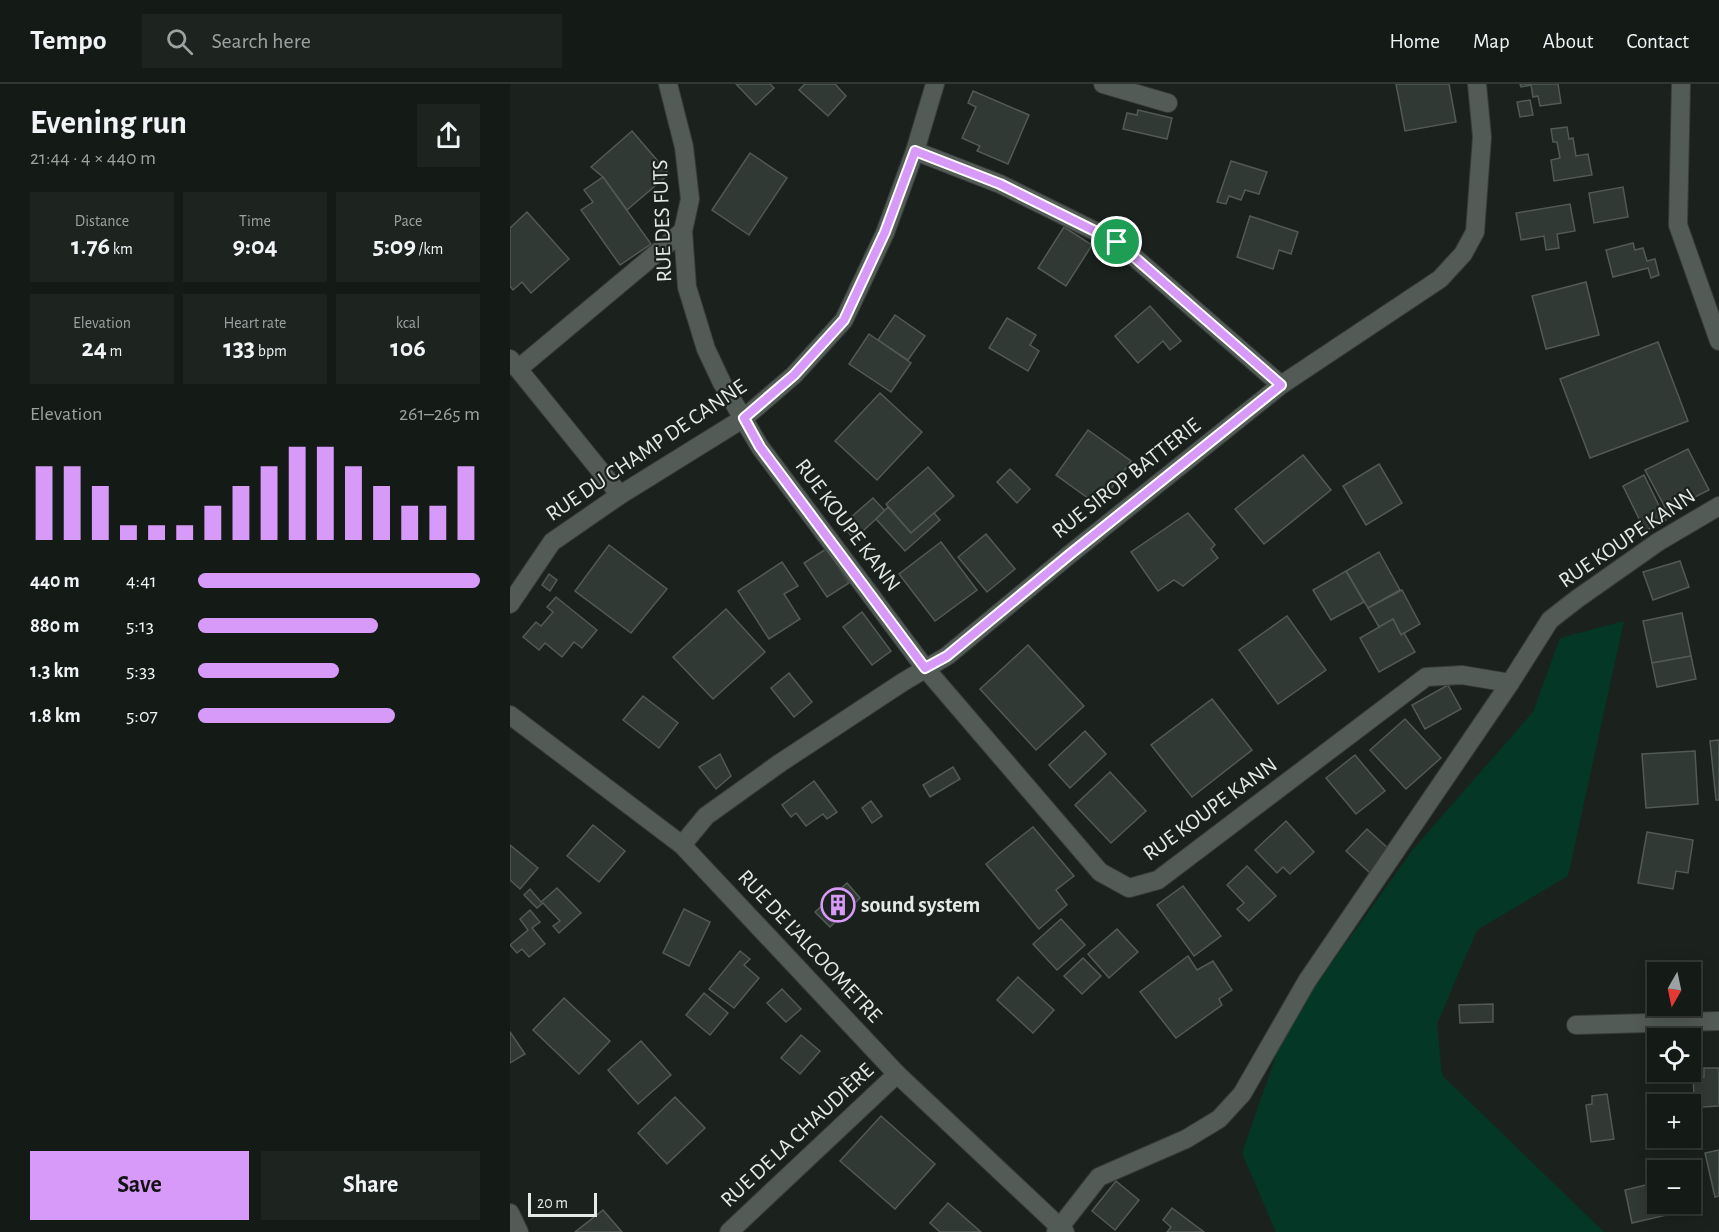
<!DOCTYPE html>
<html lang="en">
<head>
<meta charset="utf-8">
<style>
	:root { --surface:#141a16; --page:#1d231f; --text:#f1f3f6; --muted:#9da1a1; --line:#333835; --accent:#d89af8 }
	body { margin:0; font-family:"Alegreya Sans",sans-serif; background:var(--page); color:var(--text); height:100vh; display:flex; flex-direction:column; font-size:22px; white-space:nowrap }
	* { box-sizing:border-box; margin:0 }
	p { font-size:20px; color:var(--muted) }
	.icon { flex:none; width:33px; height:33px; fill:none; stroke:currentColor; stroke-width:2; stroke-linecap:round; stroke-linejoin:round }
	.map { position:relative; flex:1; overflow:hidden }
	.details { display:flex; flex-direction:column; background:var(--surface); width:510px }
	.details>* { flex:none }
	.needle { width:39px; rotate:189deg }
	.buttons { position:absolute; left:1137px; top:878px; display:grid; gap:12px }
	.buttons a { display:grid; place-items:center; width:54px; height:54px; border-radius:0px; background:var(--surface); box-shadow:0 3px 15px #0003,0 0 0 2px var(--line); font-size:30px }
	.scale { position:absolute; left:18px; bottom:15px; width:69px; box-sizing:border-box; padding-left:6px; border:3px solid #e5eae7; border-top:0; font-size:16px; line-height:21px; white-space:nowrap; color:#e5eae7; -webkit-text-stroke:4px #1b221e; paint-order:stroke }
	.pin { position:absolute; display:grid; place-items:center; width:51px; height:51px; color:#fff; margin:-26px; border:3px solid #fff; border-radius:50%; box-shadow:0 2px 6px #0007 }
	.round { display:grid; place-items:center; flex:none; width:63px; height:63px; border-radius:0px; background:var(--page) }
	.head { display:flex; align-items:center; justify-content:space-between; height:102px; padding:0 30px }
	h1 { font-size:33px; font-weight:700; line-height:45px }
	.figures { display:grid; grid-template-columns:repeat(3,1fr); gap:9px; height:102px; padding:6px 30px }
	.figures div { display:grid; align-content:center; border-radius:0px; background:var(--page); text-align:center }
	.figures b { font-size:26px; font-weight:700 }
	.figures small { font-size:16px; font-weight:400 }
	.figures p { font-size:16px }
	.chart { height:168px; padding:12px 30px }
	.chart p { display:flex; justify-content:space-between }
	.chart svg { width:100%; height:108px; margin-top:6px; stroke:var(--accent); stroke-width:6 }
	.cta { display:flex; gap:12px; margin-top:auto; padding:12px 30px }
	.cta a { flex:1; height:69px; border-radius:0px; background:var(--accent); color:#111; font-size:24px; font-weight:700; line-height:69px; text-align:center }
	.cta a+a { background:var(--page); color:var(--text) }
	ul { padding:0 30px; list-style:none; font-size:20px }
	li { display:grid; grid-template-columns:96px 72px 1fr; align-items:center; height:45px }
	li i { height:15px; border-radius:8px; background:var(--accent) }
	header { display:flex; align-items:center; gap:36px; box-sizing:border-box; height:84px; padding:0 30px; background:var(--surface); border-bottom:2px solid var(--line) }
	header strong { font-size:28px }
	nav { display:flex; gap:33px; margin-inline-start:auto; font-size:21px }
	.search { width:420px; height:54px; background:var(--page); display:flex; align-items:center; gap:15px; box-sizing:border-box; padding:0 21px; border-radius:0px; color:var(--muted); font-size:22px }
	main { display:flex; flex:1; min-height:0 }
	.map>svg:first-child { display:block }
	.green { fill:#043725 }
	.building { fill:#313935; stroke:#525a56; stroke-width:1.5 }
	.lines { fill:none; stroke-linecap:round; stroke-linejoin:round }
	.minor-casing { stroke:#373c39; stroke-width:20 }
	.minor { stroke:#535b57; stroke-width:18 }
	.route-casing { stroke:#fff; stroke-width:12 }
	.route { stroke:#d89af8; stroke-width:8 }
	.labels { text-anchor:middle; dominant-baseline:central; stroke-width:4.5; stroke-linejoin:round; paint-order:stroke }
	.street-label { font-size:22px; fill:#e5eae7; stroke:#1b221e }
	.poi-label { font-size:22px; font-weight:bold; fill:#e5eae7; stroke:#1b221e; text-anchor:start }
</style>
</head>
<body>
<header>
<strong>Tempo</strong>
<div class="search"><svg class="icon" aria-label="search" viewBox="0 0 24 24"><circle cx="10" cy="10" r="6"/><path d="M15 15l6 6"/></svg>Search here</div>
<nav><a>Home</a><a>Map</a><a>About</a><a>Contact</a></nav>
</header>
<main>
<section class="details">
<div class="head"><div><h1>Evening run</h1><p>21:44 · 4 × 440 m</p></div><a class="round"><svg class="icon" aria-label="share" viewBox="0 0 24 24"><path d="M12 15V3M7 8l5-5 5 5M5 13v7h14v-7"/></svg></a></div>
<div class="figures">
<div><p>Distance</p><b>1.76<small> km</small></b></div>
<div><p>Time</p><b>9:04</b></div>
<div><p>Pace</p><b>5:09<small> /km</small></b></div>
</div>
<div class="figures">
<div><p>Elevation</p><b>24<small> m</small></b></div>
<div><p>Heart rate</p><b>133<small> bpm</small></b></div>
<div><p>kcal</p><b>106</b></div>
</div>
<div class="chart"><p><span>Elevation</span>261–265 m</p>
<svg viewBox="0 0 160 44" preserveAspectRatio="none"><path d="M5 44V14M15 44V14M25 44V22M35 44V38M45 44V38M55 44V38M65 44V30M75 44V22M85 44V14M95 44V6M105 44V6M115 44V14M125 44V22M135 44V30M145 44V30M155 44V14"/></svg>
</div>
<ul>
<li><b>440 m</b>4:41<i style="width:100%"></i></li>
<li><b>880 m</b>5:13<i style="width:64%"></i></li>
<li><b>1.3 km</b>5:33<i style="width:50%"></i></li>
<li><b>1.8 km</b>5:07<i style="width:70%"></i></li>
</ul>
<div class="cta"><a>Save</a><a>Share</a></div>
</section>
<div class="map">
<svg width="1209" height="1148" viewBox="0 0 1209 1148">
	<rect width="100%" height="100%" fill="#1b221e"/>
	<path class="green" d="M 1114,537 L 1058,792 L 967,846 L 927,940 L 932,991 L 1094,1148 L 766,1148 L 732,1069 L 776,943 L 904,764 L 1023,628 L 1050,554 Z"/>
	<g class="building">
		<path d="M 226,0 L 260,0 L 264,4 L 246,21 Z"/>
		<path d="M 295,0 L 325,0 L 336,12 L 318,32 L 289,6 Z"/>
		<path d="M 886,0 L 939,0 L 946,38 L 895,47 Z"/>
		<path d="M 1010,0 L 1048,0 L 1051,19 L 1030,22 L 1028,12 L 1023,13 L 1021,1 L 1011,3 Z"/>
		<path d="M 463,7 L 519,31 L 498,80 L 467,67 L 470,62 L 452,54 L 466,23 L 458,19 Z"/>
		<path d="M 1020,16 L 1023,31 L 1010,33 L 1007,18 Z"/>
		<path d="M 628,26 L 662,34 L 657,55 L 613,45 L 617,29 L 627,31 Z"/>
		<path d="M 1057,43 L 1059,55 L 1063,54 L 1066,72 L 1078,70 L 1082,91 L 1044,97 L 1041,76 L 1050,74 L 1047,58 L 1043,58 L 1041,45 Z"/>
		<path d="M 122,47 L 159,90 L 117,126 L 93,93 L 81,83 Z"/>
		<path d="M 240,69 L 277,94 L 239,151 L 202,126 Z"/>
		<path d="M 721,77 L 757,88 L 749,110 L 735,106 L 731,116 L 719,112 L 716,120 L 707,118 Z"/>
		<path d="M 93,93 L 141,160 L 110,181 L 71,126 L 83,118 L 74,106 Z"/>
		<path d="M 1113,103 L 1118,133 L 1084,139 L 1079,109 Z"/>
		<path d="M 1060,120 L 1065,147 L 1047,150 L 1049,164 L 1036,166 L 1034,152 L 1011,156 L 1006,129 Z"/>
		<path d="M 17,128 L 59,175 L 21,209 L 12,198 L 3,206 L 0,202 L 0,144 Z"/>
		<path d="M 740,132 L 788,148 L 781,170 L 769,166 L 763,185 L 727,173 Z"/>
		<path d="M 554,143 L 582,161 L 556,202 L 528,184 Z"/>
		<path d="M 1123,159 L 1125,166 L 1133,164 L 1137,177 L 1145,175 L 1149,191 L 1141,194 L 1138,184 L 1103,193 L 1096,166 Z"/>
		<path d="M 1076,198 L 1089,251 L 1036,265 L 1022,212 Z"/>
		<path d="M 640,222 L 671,257 L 660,266 L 653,257 L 628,279 L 605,252 Z"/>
		<path d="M 385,231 L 415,252 L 398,276 L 368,256 Z"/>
		<path d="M 497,234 L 526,251 L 520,261 L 529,267 L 518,287 L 479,264 Z"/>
		<path d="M 359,250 L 401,279 L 381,308 L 339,280 Z"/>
		<path d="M 1148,258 L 1178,337 L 1080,374 L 1050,295 Z"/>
		<path d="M 370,309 L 412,348 L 367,396 L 325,357 Z"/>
		<path d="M 578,346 L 621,377 L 589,422 L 546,391 Z"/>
		<path d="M 1178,365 L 1199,406 L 1157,427 L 1135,386 Z"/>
		<path d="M 793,371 L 821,406 L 754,460 L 725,425 Z"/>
		<path d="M 869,380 L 892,419 L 856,441 L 833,402 Z"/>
		<path d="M 418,383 L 444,412 L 401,449 L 376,420 Z"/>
		<path d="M 500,385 L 520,405 L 507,419 L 487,398 Z"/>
		<path d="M 1134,391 L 1156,436 L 1135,447 L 1113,402 Z"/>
		<path d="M 363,414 L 375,427 L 344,455 L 332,441 Z"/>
		<path d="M 378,423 L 401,449 L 424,429 L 430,436 L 395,467 L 366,435 Z"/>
		<path d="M 678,429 L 705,461 L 701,465 L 708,474 L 673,502 L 664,496 L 648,507 L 621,468 Z"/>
		<path d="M 476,450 L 505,485 L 477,508 L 448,473 Z"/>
		<path d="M 431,458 L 467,506 L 425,537 L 389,490 Z"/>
		<path d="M 99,461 L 157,505 L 121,549 L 65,507 Z"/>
		<path d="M 316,465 L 339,499 L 317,513 L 294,479 Z"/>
		<path d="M 869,468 L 890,506 L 858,524 L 836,487 Z"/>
		<path d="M 1170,477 L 1179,503 L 1143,516 L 1133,488 Z"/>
		<path d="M 272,478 L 288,502 L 274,510 L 290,535 L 259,555 L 228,507 Z"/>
		<path d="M 836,487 L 854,518 L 821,536 L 803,506 Z"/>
		<path d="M 39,490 L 47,496 L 40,507 L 32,501 Z"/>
		<path d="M 892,506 L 910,540 L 891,551 L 883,535 L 869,543 L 858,524 Z"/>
		<path d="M 46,513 L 87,546 L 72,564 L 64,558 L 52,573 L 35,559 L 29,566 L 13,553 L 26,538 L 31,542 L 43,528 L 37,523 Z"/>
		<path d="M 216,525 L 255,568 L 203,615 L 163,573 Z"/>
		<path d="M 352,528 L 381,567 L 362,581 L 333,543 Z"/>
		<path d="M 1172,529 L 1181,572 L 1142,579 L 1133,537 Z"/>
		<path d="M 777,532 L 816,586 L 768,620 L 729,566 Z"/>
		<path d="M 883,535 L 891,551 L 894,549 L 905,568 L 869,588 L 850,554 Z"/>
		<path d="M 518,561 L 574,622 L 526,666 L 470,605 Z"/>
		<path d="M 1181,572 L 1186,595 L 1147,603 L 1142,579 Z"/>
		<path d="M 279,589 L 302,618 L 284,633 L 261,604 Z"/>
		<path d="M 938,601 L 951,625 L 915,645 L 902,621 Z"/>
		<path d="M 133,612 L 168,639 L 149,664 L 113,636 Z"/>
		<path d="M 702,615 L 742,666 L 682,713 L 641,661 Z"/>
		<path d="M 895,635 L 931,674 L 896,705 L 860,666 Z"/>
		<path d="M 575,647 L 596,670 L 560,704 L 539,681 Z"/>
		<path d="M 1209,656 L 1209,716 L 1206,716 L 1200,657 Z"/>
		<path d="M 1185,667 L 1188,720 L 1136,724 L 1132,670 Z"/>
		<path d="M 210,670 L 221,692 L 206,705 L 189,683 Z"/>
		<path d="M 845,671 L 875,707 L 846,730 L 816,694 Z"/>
		<path d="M 443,683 L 450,695 L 420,713 L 413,701 Z"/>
		<path d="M 600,688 L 636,727 L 601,759 L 565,721 Z"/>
		<path d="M 304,697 L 327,728 L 317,735 L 313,730 L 296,742 L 286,729 L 281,733 L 272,721 Z"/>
		<path d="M 361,717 L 372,732 L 362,739 L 352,724 Z"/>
		<path d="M 776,737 L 804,768 L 780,790 L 773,783 L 767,789 L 745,766 Z"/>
		<path d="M 83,741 L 115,767 L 89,798 L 57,772 Z"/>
		<path d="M 523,743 L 564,792 L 546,806 L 557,821 L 529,845 L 476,780 Z"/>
		<path d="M 857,745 L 880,766 L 860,789 L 836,767 Z"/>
		<path d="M 1137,748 L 1183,756 L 1178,789 L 1166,787 L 1163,805 L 1128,799 Z"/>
		<path d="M 0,761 L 28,784 L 10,805 L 0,796 Z"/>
		<path d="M 737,782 L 766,812 L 739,837 L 727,825 L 734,819 L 717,801 Z"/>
		<path d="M 337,799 L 350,814 L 320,843 L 305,828 Z"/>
		<path d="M 673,802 L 711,852 L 684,872 L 647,821 Z"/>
		<path d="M 47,804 L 71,829 L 49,849 L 43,842 L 50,837 L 33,819 L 27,824 L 14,811 L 20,805 L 31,818 Z"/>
		<path d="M 174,825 L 200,838 L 179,882 L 153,869 Z"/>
		<path d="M 20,826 L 30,838 L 22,844 L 35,860 L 19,873 L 12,865 L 7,869 L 0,861 L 18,846 L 10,835 Z"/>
		<path d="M 551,835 L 575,861 L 547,886 L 523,860 Z"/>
		<path d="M 607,845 L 628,868 L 599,894 L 578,870 Z"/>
		<path d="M 230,867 L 240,875 L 234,881 L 249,894 L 224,924 L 199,905 Z"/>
		<path d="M 678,872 L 687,886 L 703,877 L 722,906 L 709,915 L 712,921 L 666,954 L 630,908 Z"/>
		<path d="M 573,874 L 591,892 L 572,910 L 554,892 Z"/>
		<path d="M 508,893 L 544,926 L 523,949 L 487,916 Z"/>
		<path d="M 272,905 L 291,925 L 276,938 L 257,919 Z"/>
		<path d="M 194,909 L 218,929 L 200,951 L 176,931 Z"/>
		<path d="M 54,914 L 100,957 L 69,990 L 23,946 Z"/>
		<path d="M 983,920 L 983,938 L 950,939 L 949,921 Z"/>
		<path d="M 0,948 L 15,970 L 0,979 Z"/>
		<path d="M 291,951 L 310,967 L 290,990 L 271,974 Z"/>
		<path d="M 131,957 L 161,991 L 128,1020 L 98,986 Z"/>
		<path d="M 1194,984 L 1209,984 L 1209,1022 L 1192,1023 L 1192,1010 L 1184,1011 L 1183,994 L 1194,993 Z"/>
		<path d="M 1097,1010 L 1104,1055 L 1081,1058 L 1076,1021 L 1082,1020 L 1082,1012 Z"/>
		<path d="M 165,1013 L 195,1044 L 157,1080 L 128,1049 Z"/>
		<path d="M 371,1032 L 425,1080 L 385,1125 L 330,1077 Z"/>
		<path d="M 1209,1066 L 1209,1112 L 1205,1113 L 1195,1069 Z"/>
		<path d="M 606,1097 L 629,1116 L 605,1146 L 582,1127 Z"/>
		<path d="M 1148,1098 L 1148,1119 L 1158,1119 L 1161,1130 L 1122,1139 L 1115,1106 Z"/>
		<path d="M 438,1119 L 471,1148 L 430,1148 L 420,1139 Z"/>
		<path d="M 662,1124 L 694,1148 L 657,1148 L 661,1143 L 653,1136 Z"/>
		<path d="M 93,1126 L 112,1148 L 65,1148 Z"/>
	</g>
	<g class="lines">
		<defs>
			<g id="minor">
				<path d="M 158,0 L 174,63 L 180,115 L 173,147 L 177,203 L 196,265 L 212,299 L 250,363 L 415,584 L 590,788 L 619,804 L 648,796 L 916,593 L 952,591 L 1000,599 L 1040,536 L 1067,515 L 1148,458 L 1209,422"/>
				<path d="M 593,0 L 658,19"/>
				<path d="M 1171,0 L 1168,141 L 1209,257"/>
				<path d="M 405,67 L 490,100 L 607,158 L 771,301"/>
				<path d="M 0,275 L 110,411"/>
				<path d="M 8,285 L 173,147"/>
				<path d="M 0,520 L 42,458 L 110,411 L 234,334 L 284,291 L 334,236 L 375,149 L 405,67 L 425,0"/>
				<path d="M 0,631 L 172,761 L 387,990 L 555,1148"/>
				<path d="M 172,761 L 196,732 L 270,679 L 393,598 L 437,572 L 559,471 L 771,301 L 930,195 L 953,170 L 965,148 L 972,53 L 967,0"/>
				<path d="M 1066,941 L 1209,937"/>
				<path d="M 0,1129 L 9,1148"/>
				<path d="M 219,1148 L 387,990"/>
				<path d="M 546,1148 L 589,1093 L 676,1055 L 709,1035 L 732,1010 L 797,897 L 1000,599"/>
			</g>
		</defs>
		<use href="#minor" class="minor-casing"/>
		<use href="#minor" class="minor"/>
	</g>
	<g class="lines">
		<defs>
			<path id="route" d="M 405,67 L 490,100 L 607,158 L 771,301 L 559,471 L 437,572 L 415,584 L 250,363 L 234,334 L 284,291 L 334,236 L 375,148 Z"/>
		</defs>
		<use href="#route" class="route-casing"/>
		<use href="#route" class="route"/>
	</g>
	<defs>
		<symbol id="building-ring" viewBox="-11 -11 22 22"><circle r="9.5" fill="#1b221e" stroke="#d89af8" stroke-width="1.5"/><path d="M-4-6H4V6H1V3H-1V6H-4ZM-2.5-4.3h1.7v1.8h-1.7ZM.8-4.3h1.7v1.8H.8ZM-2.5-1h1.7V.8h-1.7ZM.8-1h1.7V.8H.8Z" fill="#d89af8"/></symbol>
	</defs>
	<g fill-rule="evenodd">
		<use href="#building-ring" x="309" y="802" width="38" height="38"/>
	</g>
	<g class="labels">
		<g class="street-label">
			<text transform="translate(152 137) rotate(-92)">RUE DES FUTS</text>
			<text transform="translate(136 366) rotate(-34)">RUE DU CHAMP DE CANNE</text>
			<text transform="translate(616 394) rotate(-38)">RUE SIROP BATTERIE</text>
			<text transform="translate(338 441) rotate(53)">RUE KOUPE KANN</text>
			<text transform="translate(1117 454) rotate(-34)">RUE KOUPE KANN</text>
			<text transform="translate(700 725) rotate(-36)">RUE KOUPE KANN</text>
			<text transform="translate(300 862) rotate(47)">RUE DE L'ALCOOMETRE</text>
			<text transform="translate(287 1051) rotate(-43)">RUE DE LA CHAUDIÈRE</text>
		</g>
		<g class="poi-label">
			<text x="351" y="821">sound system</text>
		</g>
	</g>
</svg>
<div class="buttons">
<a><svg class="needle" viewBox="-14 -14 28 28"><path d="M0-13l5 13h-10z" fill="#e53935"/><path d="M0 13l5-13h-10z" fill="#9da1a1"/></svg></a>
<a><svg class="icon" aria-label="locate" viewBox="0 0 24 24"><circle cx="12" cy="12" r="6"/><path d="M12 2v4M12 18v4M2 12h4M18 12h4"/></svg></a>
<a>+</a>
<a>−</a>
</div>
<div class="scale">20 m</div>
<div class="pin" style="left:607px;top:158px;background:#1e9e55"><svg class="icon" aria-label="arrive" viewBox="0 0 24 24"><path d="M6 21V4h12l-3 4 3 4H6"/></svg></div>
</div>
</main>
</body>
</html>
